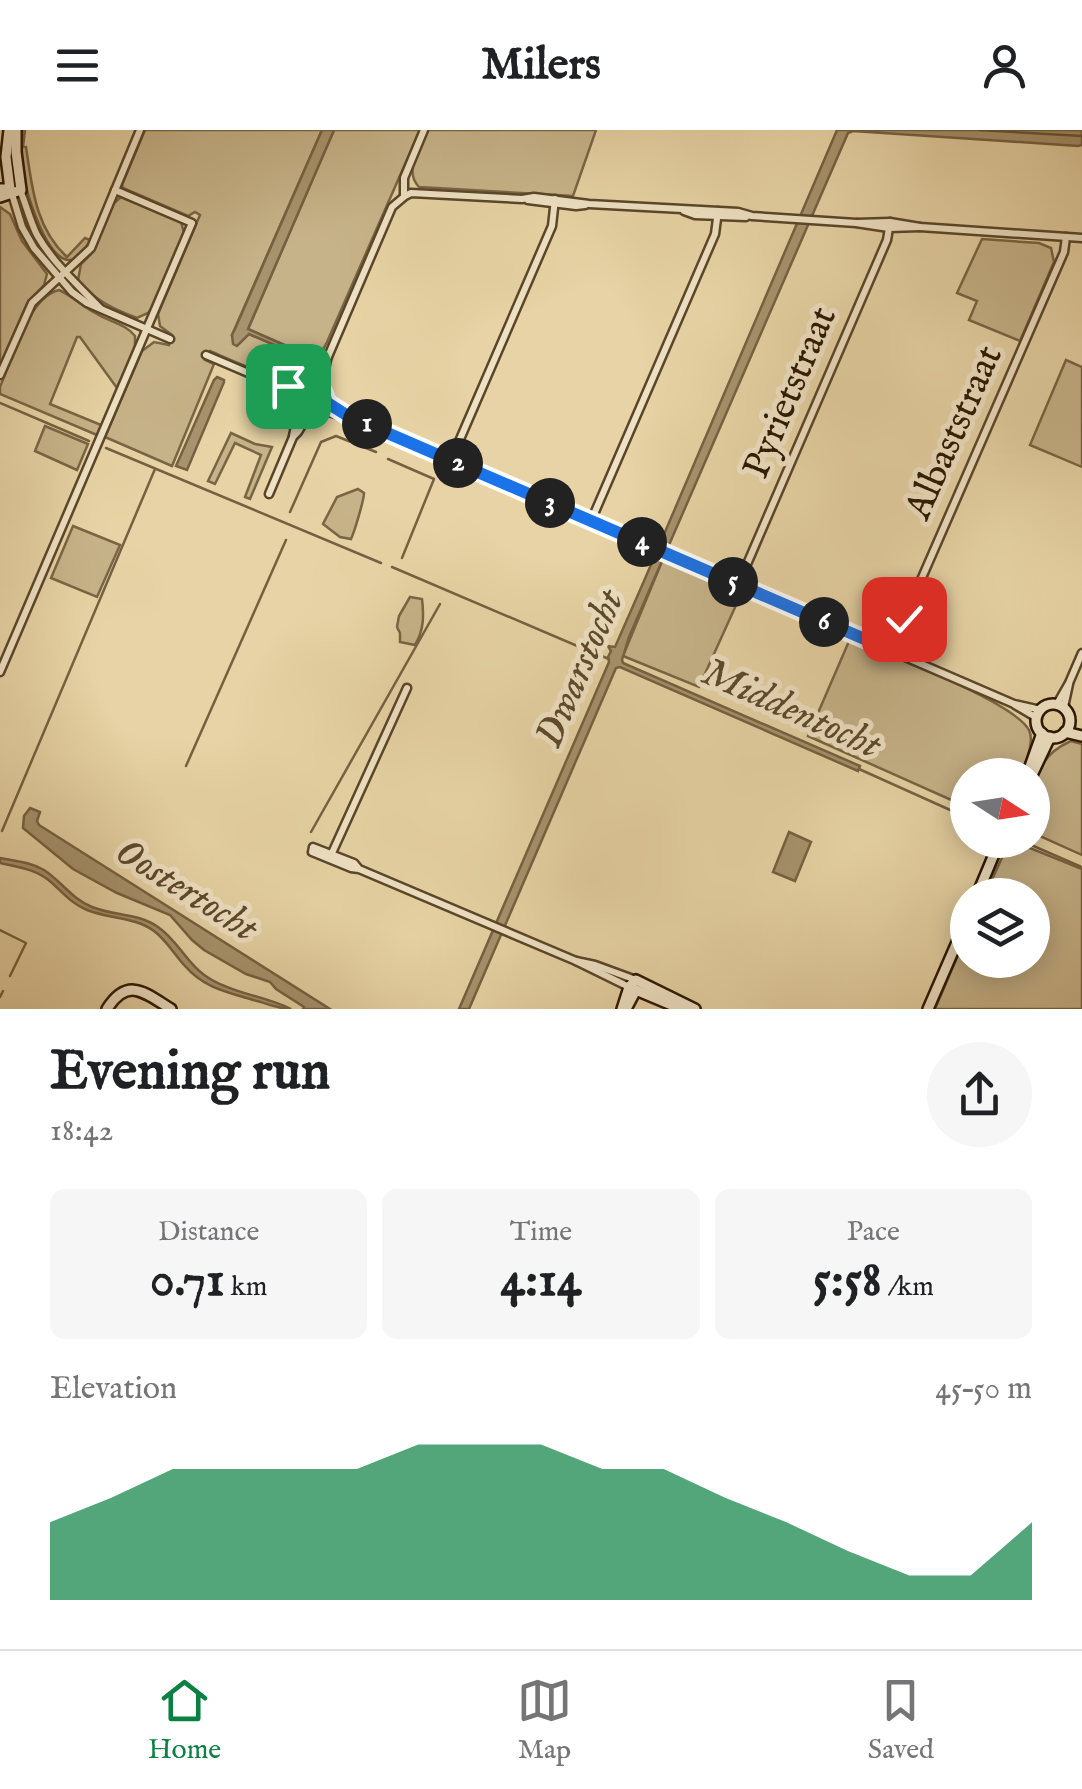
<!DOCTYPE html>
<html lang="en">
<head>
<meta charset="utf-8">
<style>
	:root { --surface:#fff; --page:#f6f6f6; --text:#202124; --muted:#757577; --line:#e0e0e0; --accent:#0b8043 }
	body { margin:0; font-family:"IM FELL English",serif; background:var(--page); color:var(--text); height:100vh; display:flex; flex-direction:column; font-size:38px; white-space:nowrap }
	* { box-sizing:border-box; margin:0 }
	p { font-size:32px; color:var(--muted) }
	.icon { flex:none; width:55px; height:55px; fill:none; stroke:currentColor; stroke-width:2; stroke-linecap:round; stroke-linejoin:round }
	.map { position:relative; height:879px; overflow:hidden }
	.drawer { display:flex; flex-direction:column; background:var(--surface); flex:1 }
	.drawer>* { flex:none }
	.needle { width:65px; rotate:102deg }
	.buttons { position:absolute; left:950px; top:628px; display:grid; gap:20px }
	.buttons a { display:grid; place-items:center; width:100px; height:100px; border-radius:50%; background:var(--surface); box-shadow:0 5px 25px #0003; font-size:50px }
	.pin { position:absolute; display:grid; place-items:center; width:85px; height:85px; color:#fff; margin:-42px; border-radius:20px; box-shadow:0 5px 15px #0006 }
	.km { position:absolute; width:50px; height:50px; margin:-25px; border-radius:50%; background:#222; color:#fff; font-size:28px; line-height:50px; text-align:center }
	.round { display:grid; place-items:center; flex:none; width:105px; height:105px; border-radius:52px; background:var(--page) }
	.head { display:flex; align-items:center; justify-content:space-between; height:170px; padding:0 50px }
	h1 { font-size:55px; font-weight:800; line-height:75px }
	.figures { display:grid; grid-template-columns:repeat(3,1fr); gap:15px; height:170px; padding:10px 50px }
	.figures div { display:grid; align-content:center; border-radius:15px; background:var(--page); text-align:center }
	.figures b { font-size:50px; font-weight:800 }
	.figures small { font-size:28px; font-weight:400 }
	.figures p { font-size:28px }
	.chart { height:280px; padding:20px 50px }
	.chart p { display:flex; justify-content:space-between }
	.chart svg { width:100%; height:180px; margin-top:10px; fill:var(--accent); opacity:.7 }
	header { display:flex; justify-content:space-between; align-items:center; height:130px; padding:0 50px; background:var(--surface); font-size:45px; font-weight:800 }
	.dock { display:flex; justify-content:space-around; align-items:center; height:140px; border-top:2px solid var(--line); background:var(--surface); font-size:28px; color:var(--muted) }
	.dock a { display:grid; justify-items:center; gap:5px }
	.dock .active { color:var(--accent) }
	.map>svg:first-child { display:block }
	.green { fill:#c7b389; stroke:#786544; stroke-width:2.5 }
	.water { fill:#a7936d; stroke:#756141; stroke-width:2.5 }
	.lines { fill:none; stroke-linecap:round; stroke-linejoin:round }
	.shore { stroke:#685536; stroke-width:2.5 }
	.stream { stroke:#756141; stroke-width:2.5 }
	.street-casing { stroke:#594629; stroke-width:11 }
	.secondary-casing { stroke:#2a1700; stroke-width:14 }
	.street { stroke:#efe2c4; stroke-width:6 }
	.secondary { stroke:#efe2c4; stroke-width:9 }
	.route-casing { stroke:#fff; stroke-width:20 }
	.route { stroke:#1a73e8; stroke-width:12 }
	.labels { text-anchor:middle; dominant-baseline:central; stroke-width:10; stroke-linejoin:round; paint-order:stroke }
	.street-label { font-size:38px; fill:#2a1700; stroke:#efe2c4 }
	.water-label { font-size:40px; font-style:italic; fill:#5c492c; stroke:#efe2c4 }
</style>
</head>
<body>
<header><svg class="icon" aria-label="menu" viewBox="0 0 24 24"><path d="M4 6h16M4 12h16M4 18h16"/></svg>Milers<svg class="icon" aria-label="person" viewBox="0 0 24 24"><circle cx="12" cy="8" r="4"/><path d="M4 21q1-7 8-7t8 7"/></svg></header>
<div class="map">
<svg width="1082" height="879" viewBox="0 0 1082 879">
	<rect width="100%" height="100%" fill="#e7d3a5"/>
	<filter id="stains"><feTurbulence type="fractalNoise" baseFrequency=".002" numOctaves="4"/><feColorMatrix values="0 0 0 0 .2 0 0 0 0 .09 0 0 0 0 .02 0 0 0 .5 -.17"/></filter>
	<radialGradient id="worn" r=".72"><stop offset=".6" stop-color="#630" stop-opacity="0"/><stop offset="1" stop-color="#630" stop-opacity=".3"/></radialGradient>
	<g class="green">
		<path d="M 22,0 L 25,0 L 23,17 L 26,17 C 32,56 35,98 67,127 L 85,108 L 90,110 C 60,172 29,73 24,48 C 21,32 22,16 22,0 Z"/>
		<path d="M 145,0 L 322,0 L 232,205 L 245,207 L 249,204 L 293,223 L 294,219 L 248,199 L 334,0 L 420,0 L 327,212 C 321,223 314,240 303,246 C 284,256 229,229 210,221 L 205,230 L 214,234 L 172,336 L 105,307 L 142,221 L 154,212 L 169,215 L 172,205 L 160,196 L 158,184 L 200,85 L 195,82 L 188,86 L 123,58 L 122,55 Z"/>
		<path d="M 428,0 L 596,0 L 573,66 L 419,57 C 403,40 420,18 428,0 Z"/>
		<path d="M 121,67 L 181,92 L 184,103 L 152,178 L 148,183 L 137,188 C 113,179 94,170 78,150 L 81,134 L 91,124 L 113,74 Z"/>
		<path d="M 0,77 L 10,84 L 22,111 L 47,144 L 44,155 L 27,174 L 0,236 Z"/>
		<path d="M 982,109 L 1039,113 L 1051,118 L 1054,132 L 1020,211 L 969,190 L 977,171 L 957,163 Z"/>
		<path d="M 59,160 C 73,166 83,177 97,184 C 110,192 126,194 135,206 L 135,219 L 117,258 L 80,207 L 77,207 L 50,274 L 101,295 L 97,305 L 0,264 L 0,257 C 12,229 28,167 59,160 Z"/>
		<path d="M 1066,230 L 1082,237 L 1082,337 L 1030,315 Z"/>
		<path d="M 45,296 L 88,314 L 77,340 L 35,321 Z"/>
		<path d="M 231,303 L 255,314 L 272,317 L 250,369 L 245,367 L 261,325 L 235,313 L 215,354 L 208,351 Z"/>
		<path d="M 358,359 L 364,363 C 364,370 354,403 351,409 L 340,407 L 323,394 L 337,367 Z"/>
		<path d="M 73,396 L 120,415 L 97,467 L 51,448 Z"/>
		<path d="M 663,429 L 742,462 L 699,557 L 623,526 Z"/>
		<path d="M 749,438 L 758,455 L 874,505 L 890,499 L 895,501 L 890,509 L 877,511 L 757,459 L 748,448 Z"/>
		<path d="M 410,467 L 422,469 C 424,486 424,500 415,515 L 400,512 L 400,503 L 397,497 L 399,486 Z"/>
		<path d="M 850,509 C 886,524 1013,571 1029,600 C 1035,612 1025,633 1021,645 L 968,645 L 967,677 L 808,606 Z"/>
		<path d="M 1071,611 L 1082,614 L 1082,725 L 1033,703 C 1032,665 1029,629 1071,611 Z"/>
		<path d="M 1010,710 L 1082,739 L 1082,879 L 935,879 L 967,804 L 968,830 L 1032,830 L 1032,765 L 985,765 Z"/>
	</g>
	<g class="water">
		<path d="M 322,0 L 334,0 L 248,199 L 295,220 L 293,223 L 249,204 L 237,216 L 233,214 L 232,205 L 235,199 Z"/>
		<path d="M 837,0 L 1082,0 L 1082,15 L 1078,16 L 853,1 L 848,3 L 629,507 L 622,530 L 623,533 L 860,636 L 858,641 L 620,537 L 616,538 L 469,879 L 459,879 L 609,532 L 608,527 L 611,521 L 608,516 L 615,517 L 644,451 Z"/>
		<path d="M 217,247 L 224,250 L 224,252 L 187,340 L 176,336 L 214,250 Z"/>
		<path d="M 30,678 L 40,682 L 37,691 L 39,695 L 330,879 L 303,879 L 304,877 L 276,859 L 270,852 L 246,844 L 204,820 L 192,810 L 170,785 L 117,763 L 73,739 L 23,698 L 24,686 Z"/>
		<path d="M 789,702 L 811,712 L 795,751 L 773,742 Z"/>
		<path d="M 0,728 C 15,731 30,732 44,740 C 61,751 72,769 92,777 C 114,786 138,783 158,797 C 179,811 188,837 212,850 C 236,864 265,866 291,879 C 277,879 267,873 253,870 C 227,862 204,858 185,836 C 174,824 167,811 154,801 C 135,787 109,789 87,780 C 72,774 63,763 51,752 C 36,739 18,737 0,733 Z"/>
	</g>
	<g class="lines">
		<path class="shore" d="M 979,0 L 1082,6"/>
		<g class="stream">
			<path d="M 0,273 L 89,311"/>
			<path d="M 106,318 L 381,433"/>
			<path d="M 388,329 L 434,349 L 402,428"/>
			<path d="M 290,382 L 321,312 L 336,306 L 376,322"/>
			<path d="M 392,437 L 582,518"/>
			<path d="M 592,522 L 609,529"/>
			<path d="M 186,636 L 286,410"/>
			<path d="M 859,639 L 968,688"/>
			<path d="M 2,701 L 155,339"/>
			<path d="M 311,702 L 440,474"/>
			<path d="M 1022,711 L 1082,737"/>
			<path d="M 0,800 L 26,813 L 10,846"/>
			<path d="M 0,867 L 3,861"/>
		</g>
		<defs>
			<g id="street">
				<path d="M 20,60 C 26,74 30,91 37,105 C 53,133 78,155 100,178"/>
				<path d="M 11,61 L 22,97 L 34,118 L 72,162 L 87,173 L 170,209"/>
				<path d="M 404,65 L 404,48 L 424,0"/>
				<path d="M 528,70 L 576,76 L 585,75"/>
				<path d="M 684,81 L 695,85 L 746,87"/>
				<path d="M 857,93 L 890,92 L 920,97 L 1082,108"/>
				<path d="M 206,225 L 272,253 L 295,258"/>
				<path d="M 0,245 L 32,173 L 91,118 L 140,0"/>
				<circle cx="309" cy="269" r="17"/>
				<path d="M 313,252 L 327,229 L 392,77 L 405,66 L 411,63 L 522,69 L 534,67 L 589,74 L 738,82 L 752,86 L 856,93 L 889,98 L 920,97"/>
				<path d="M 321,257 L 327,230"/>
				<path d="M 326,272 L 347,286"/>
				<path d="M 322,280 L 356,290 L 1014,574 L 1041,580"/>
				<path d="M 293,306 L 298,283"/>
				<path d="M 451,330 L 552,96 L 555,69"/>
				<path d="M 269,364 L 293,307 L 298,302 L 307,287"/>
				<path d="M 591,391 L 715,104 L 718,81"/>
				<path d="M 738,455 L 887,110 L 890,92"/>
				<path d="M 890,521 L 1064,122 L 1066,107"/>
				<path d="M 0,542 L 192,93 L 115,60"/>
				<path d="M 1057,574 L 1069,553 L 1082,523"/>
				<path d="M 1015,575 L 1037,588"/>
				<path d="M 1064,577 L 1069,554"/>
				<path d="M 332,723 L 407,558"/>
				<path d="M 359,739 L 354,733 L 313,717 L 312,722 L 351,738 L 359,739 L 576,831 L 629,857"/>
				<path d="M 576,831 L 595,835 L 636,850"/>
			</g>
			<g id="secondary">
				<path d="M 0,59 L 10,59 L 6,27 L 9,0"/>
				<path d="M 0,67 L 21,60 L 16,22 L 16,0"/>
				<circle cx="1053" cy="591" r="17"/>
				<path d="M 1065,602 L 1082,606"/>
				<path d="M 1027,645 L 1042,603"/>
				<path d="M 1032,645 L 1050,607"/>
				<path d="M 977,765 L 1000,710"/>
				<path d="M 107,879 C 128,846 145,863 171,879"/>
				<path d="M 622,879 L 629,857 L 636,850 L 695,879"/>
				<path d="M 626,879 L 636,860 L 681,879"/>
				<path d="M 928,879 L 968,787"/>
			</g>
		</defs>
		<use href="#street" class="street-casing"/>
		<use href="#secondary" class="secondary-casing"/>
		<use href="#street" class="street"/>
		<use href="#secondary" class="secondary"/>
	</g>
	<g class="lines">
		<defs>
			<path id="route" d="M 288,256 L 295,258 C 309,247 325,254 326,272 L 348,286 L 890,520 L 904,489"/>
		</defs>
		<use href="#route" class="route-casing"/>
		<use href="#route" class="route"/>
	</g>
	<g class="labels">
		<g class="street-label">
			<text transform="translate(791 263) rotate(-67)">Pyrietstraat</text>
			<text transform="translate(955 303) rotate(-66)">Albaststraat</text>
		</g>
		<g class="water-label">
			<text transform="translate(581 539) rotate(-67)">Dwarstocht</text>
			<text transform="translate(791 580) rotate(24)">Middentocht</text>
			<text transform="translate(186 761) rotate(32)">Oostertocht</text>
		</g>
	</g>
	<rect width="100%" height="100%" filter="url(#stains)"/>
	<rect width="100%" height="100%" fill="url(#worn)"/>
</svg>
<div class="buttons">
<a><svg class="needle" viewBox="-14 -14 28 28"><path d="M0-13l5 13h-10z" fill="#e53935"/><path d="M0 13l5-13h-10z" fill="#757577"/></svg></a>
<a><svg class="icon" aria-label="layers" viewBox="0 0 24 24"><path d="M12 4l9 5-9 5-9-5zM3 14l9 5 9-5"/></svg></a>
</div>
<div class="pin" style="left:288px;top:256px;background:#1e9e55"><svg class="icon" aria-label="arrive" viewBox="0 0 24 24"><path d="M6 21V4h12l-3 4 3 4H6"/></svg></div>
<div class="pin" style="left:904px;top:489px;background:#d93025"><svg class="icon" aria-label="check" viewBox="0 0 24 24"><path d="M5 12l5 5 9-10"/></svg></div>
<b class="km" style="left:367px;top:294px">1</b>
<b class="km" style="left:458px;top:333px">2</b>
<b class="km" style="left:550px;top:373px">3</b>
<b class="km" style="left:642px;top:412px">4</b>
<b class="km" style="left:733px;top:452px">5</b>
<b class="km" style="left:824px;top:492px">6</b>
</div>
<section class="drawer">
<div class="head"><div><h1>Evening run</h1><p>18:42</p></div><a class="round"><svg class="icon" aria-label="share" viewBox="0 0 24 24"><path d="M12 15V3M7 8l5-5 5 5M5 13v7h14v-7"/></svg></a></div>
<div class="figures">
<div><p>Distance</p><b>0.71<small> km</small></b></div>
<div><p>Time</p><b>4:14</b></div>
<div><p>Pace</p><b>5:58<small> /km</small></b></div>
</div>
<div class="chart"><p><span>Elevation</span>45–50 m</p>
<svg viewBox="0 0 160 44" preserveAspectRatio="none"><path d="M0 44V25L10 19L20 12L30 12L40 12L50 12L60 6L70 6L80 6L90 12L100 12L110 19L120 25L130 32L140 38L150 38L160 25V44z"/></svg>
</div>
</section>
<nav class="dock">
<a class="active"><svg class="icon" aria-label="home" viewBox="0 0 24 24"><path d="M3 11l9-7 9 7M6 9v11h12V9"/></svg>Home</a>
<a><svg class="icon" aria-label="map" viewBox="0 0 24 24"><path d="M3 6l6-2 6 2 6-2v14l-6 2-6-2-6 2zM9 4v14M15 6v14"/></svg>Map</a>
<a><svg class="icon" aria-label="saved" viewBox="0 0 24 24"><path d="M7 4h10v16l-5-4-5 4z"/></svg>Saved</a>
</nav>
</body>
</html>
